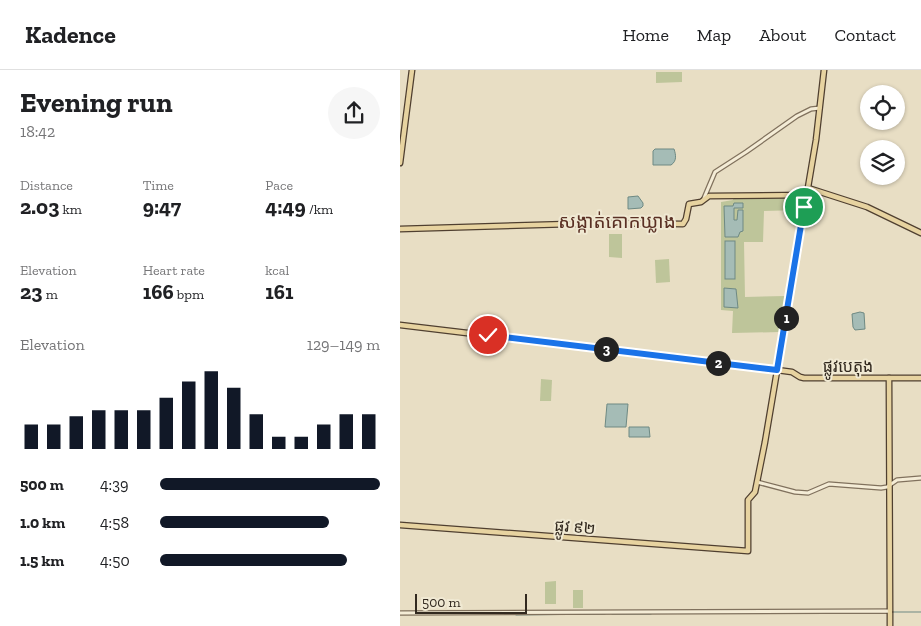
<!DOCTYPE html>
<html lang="en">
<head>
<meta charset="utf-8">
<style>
	:root { --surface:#fff; --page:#f6f6f6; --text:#202124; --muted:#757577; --line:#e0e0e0; --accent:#111827 }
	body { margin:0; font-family:"Zilla Slab","Noto Sans Khmer",serif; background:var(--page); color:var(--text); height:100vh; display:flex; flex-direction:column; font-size:19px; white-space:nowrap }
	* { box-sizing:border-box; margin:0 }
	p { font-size:16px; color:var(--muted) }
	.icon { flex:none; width:28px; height:28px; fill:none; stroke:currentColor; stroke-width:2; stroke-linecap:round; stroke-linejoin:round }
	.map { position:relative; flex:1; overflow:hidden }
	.side { display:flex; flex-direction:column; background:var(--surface); width:400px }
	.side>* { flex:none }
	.controls { position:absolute; left:460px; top:15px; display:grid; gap:10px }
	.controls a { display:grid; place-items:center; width:45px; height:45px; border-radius:50%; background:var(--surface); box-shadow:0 1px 4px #0004; font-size:25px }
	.scale { position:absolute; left:15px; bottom:12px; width:112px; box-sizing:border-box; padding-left:5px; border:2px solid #32291f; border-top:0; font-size:14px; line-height:18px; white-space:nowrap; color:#32291f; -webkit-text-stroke:4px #f0e9d3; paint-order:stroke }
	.pin { position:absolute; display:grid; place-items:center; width:42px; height:42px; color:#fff; margin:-21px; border:2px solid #fff; border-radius:50%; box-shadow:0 1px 5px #0007 }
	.km { position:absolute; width:25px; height:25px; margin:-12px; border-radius:50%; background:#222; color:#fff; font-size:14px; line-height:25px; text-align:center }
	.round { display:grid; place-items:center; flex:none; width:52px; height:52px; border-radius:26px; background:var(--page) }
	.head { display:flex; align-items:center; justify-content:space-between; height:85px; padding:0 20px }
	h1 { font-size:28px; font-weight:800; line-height:38px }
	.stats { display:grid; grid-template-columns:repeat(3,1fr); gap:8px; height:85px; padding:5px 20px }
	.stats div { display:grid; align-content:center }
	.stats b { font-size:21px; font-weight:800 }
	.stats small { font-size:14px; font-weight:400 }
	.stats p { font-size:14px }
	.chart { height:140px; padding:10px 20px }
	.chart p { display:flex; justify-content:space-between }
	.chart svg { width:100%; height:90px; margin-top:5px; stroke:var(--accent); stroke-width:6 }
	ul { padding:0 20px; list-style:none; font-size:16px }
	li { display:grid; grid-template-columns:80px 60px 1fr; align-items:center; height:38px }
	li i { height:12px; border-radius:6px; background:var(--accent) }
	header { display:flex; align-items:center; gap:30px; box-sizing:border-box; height:70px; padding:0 25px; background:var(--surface); border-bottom:1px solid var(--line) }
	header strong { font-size:24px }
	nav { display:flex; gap:28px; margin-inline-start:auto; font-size:18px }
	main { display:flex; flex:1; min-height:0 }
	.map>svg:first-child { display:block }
	.green { fill:#bec59a }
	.water { fill:#a5bcb6; stroke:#6e8983 }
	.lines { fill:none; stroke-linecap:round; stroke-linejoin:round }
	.stream { stroke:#6e8983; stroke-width:1 }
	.minor-casing { stroke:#80715d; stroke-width:5.5 }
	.major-casing { stroke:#4f3f30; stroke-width:7 }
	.minor { stroke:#f4ecd6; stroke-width:3 }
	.major { stroke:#e7d3a0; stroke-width:4.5 }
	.route-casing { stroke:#fff; stroke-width:10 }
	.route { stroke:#1a73e8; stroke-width:6 }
	.labels { text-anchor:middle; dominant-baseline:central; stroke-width:4; stroke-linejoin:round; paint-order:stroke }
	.street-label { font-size:16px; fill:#32291f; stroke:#f0e9d3 }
	.quarter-label { font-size:19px; fill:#5a3024; stroke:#f0e9d3 }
</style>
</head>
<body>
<header>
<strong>Kadence</strong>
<nav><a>Home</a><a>Map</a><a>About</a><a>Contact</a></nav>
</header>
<main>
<section class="side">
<div class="head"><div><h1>Evening run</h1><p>18:42</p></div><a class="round"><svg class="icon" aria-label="share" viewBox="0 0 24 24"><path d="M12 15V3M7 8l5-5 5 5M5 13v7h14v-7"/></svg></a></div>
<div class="stats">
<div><p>Distance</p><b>2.03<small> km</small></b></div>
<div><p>Time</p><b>9:47</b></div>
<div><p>Pace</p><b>4:49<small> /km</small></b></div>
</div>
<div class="stats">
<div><p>Elevation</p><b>23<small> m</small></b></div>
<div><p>Heart rate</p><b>166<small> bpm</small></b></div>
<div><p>kcal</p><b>161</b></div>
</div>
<div class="chart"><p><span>Elevation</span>129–149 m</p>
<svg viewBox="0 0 160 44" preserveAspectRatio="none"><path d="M5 44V32M15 44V32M25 44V28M35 44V25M45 44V25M55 44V25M65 44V19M75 44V11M85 44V6M95 44V14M105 44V27M115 44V38M125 44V38M135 44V32M145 44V27M155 44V27"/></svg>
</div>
<ul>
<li><b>500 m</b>4:39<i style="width:100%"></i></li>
<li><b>1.0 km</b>4:58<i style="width:77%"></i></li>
<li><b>1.5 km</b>4:50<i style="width:85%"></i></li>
</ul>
</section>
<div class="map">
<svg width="521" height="556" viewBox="0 0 521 556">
	<rect width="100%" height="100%" fill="#e8dec4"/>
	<g class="green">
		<path d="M 282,2 L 282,12 L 256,13 L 256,2 Z"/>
		<path d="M 333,126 L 403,126 L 401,140 L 364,141 L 363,172 L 344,172 L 345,227 L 385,226 L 380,262 L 332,263 L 333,241 L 321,240 L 321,132 L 333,130 Z"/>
		<path d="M 209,164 L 222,164 L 222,188 L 209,187 Z"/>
		<path d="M 269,189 L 270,212 L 256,213 L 255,190 Z"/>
		<path d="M 141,309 L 152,310 L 151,331 L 140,331 Z"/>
		<path d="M 156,511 L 156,534 L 145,534 L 145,512 Z"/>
		<rect x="173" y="520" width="10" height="18"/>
	</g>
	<g class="water">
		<path d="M 255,79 L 274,79 C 276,85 277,91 271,95 L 253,95 L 253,81 Z"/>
		<path d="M 238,126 L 243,133 L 243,136 L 241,138 L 228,139 L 228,127 Z"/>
		<path d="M 334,133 L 343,133 L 343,138 L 334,138 L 334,150 L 337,150 L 338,140 L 343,140 L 343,161 L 340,162 L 338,167 L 325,167 L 324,136 L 333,136 Z"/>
		<rect x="325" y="171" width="10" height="38"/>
		<path d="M 324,218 L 336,219 L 338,238 L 324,237 Z"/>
		<path d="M 460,242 L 464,243 L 465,259 L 455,260 L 453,257 L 452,244 Z"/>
		<path d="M 207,334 L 228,334 L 226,357 L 205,357 Z"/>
		<path d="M 229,357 L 249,357 L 250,367 L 229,367 Z"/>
	</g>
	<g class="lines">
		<g class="stream">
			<path d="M 490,542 L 521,542"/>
			<path d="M 286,543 L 372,543"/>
			<path d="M 212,544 L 251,544"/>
			<path d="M 116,545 L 205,544"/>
		</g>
		<defs>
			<g id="minor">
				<path d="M 304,128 L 315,102 L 346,82 L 397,46 L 411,39 L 420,38"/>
				<path d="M 357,412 L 395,422 L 408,423 L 429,414 L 481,418 L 487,417 L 497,410 L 521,408"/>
				<path d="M 0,543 L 490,541 L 490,543"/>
			</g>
			<g id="major">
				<path d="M 0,93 L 12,0"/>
				<path d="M 408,118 L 467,137 L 521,163"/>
				<path d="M 0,159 L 205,153 L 283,154 L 286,149 L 289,134 L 301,132 L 309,126 L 407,125"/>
				<path d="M 0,255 L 377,300 L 392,302 L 400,307 L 404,308 L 521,308"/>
				<path d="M 489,308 L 490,541"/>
				<path d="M 0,455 L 348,481 L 348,430 L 355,422 L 365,372 L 416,70 L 424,0"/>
				<path d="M 490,543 L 490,556"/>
			</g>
		</defs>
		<use href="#minor" class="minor-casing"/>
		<use href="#major" class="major-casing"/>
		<use href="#minor" class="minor"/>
		<use href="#major" class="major"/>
	</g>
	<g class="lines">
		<defs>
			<path id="route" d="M 88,265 L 377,300 L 404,137"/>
		</defs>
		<use href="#route" class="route-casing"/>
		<use href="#route" class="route"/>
	</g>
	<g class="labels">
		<g class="street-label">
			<text x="448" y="296">ផ្លូវបេតុង</text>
			<text transform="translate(175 457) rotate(5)">ផ្លូវ ៩២</text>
		</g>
		<g class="quarter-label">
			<text x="217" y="151">សង្កាត់គោកឃ្លាង</text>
		</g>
	</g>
</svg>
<div class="controls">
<a><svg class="icon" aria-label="locate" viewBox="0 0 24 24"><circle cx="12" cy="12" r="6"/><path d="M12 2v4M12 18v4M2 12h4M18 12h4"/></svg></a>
<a><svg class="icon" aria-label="layers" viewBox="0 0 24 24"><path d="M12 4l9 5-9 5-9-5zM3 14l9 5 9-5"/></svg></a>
</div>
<div class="scale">500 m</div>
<div class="pin" style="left:404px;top:137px;background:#1e9e55"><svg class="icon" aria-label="arrive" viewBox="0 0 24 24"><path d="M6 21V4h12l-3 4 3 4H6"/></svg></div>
<div class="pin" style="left:88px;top:265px;background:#d93025"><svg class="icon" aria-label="check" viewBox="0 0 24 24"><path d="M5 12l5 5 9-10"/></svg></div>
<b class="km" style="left:386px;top:248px">1</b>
<b class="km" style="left:318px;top:293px">2</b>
<b class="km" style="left:206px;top:279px">3</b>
</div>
</main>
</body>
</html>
